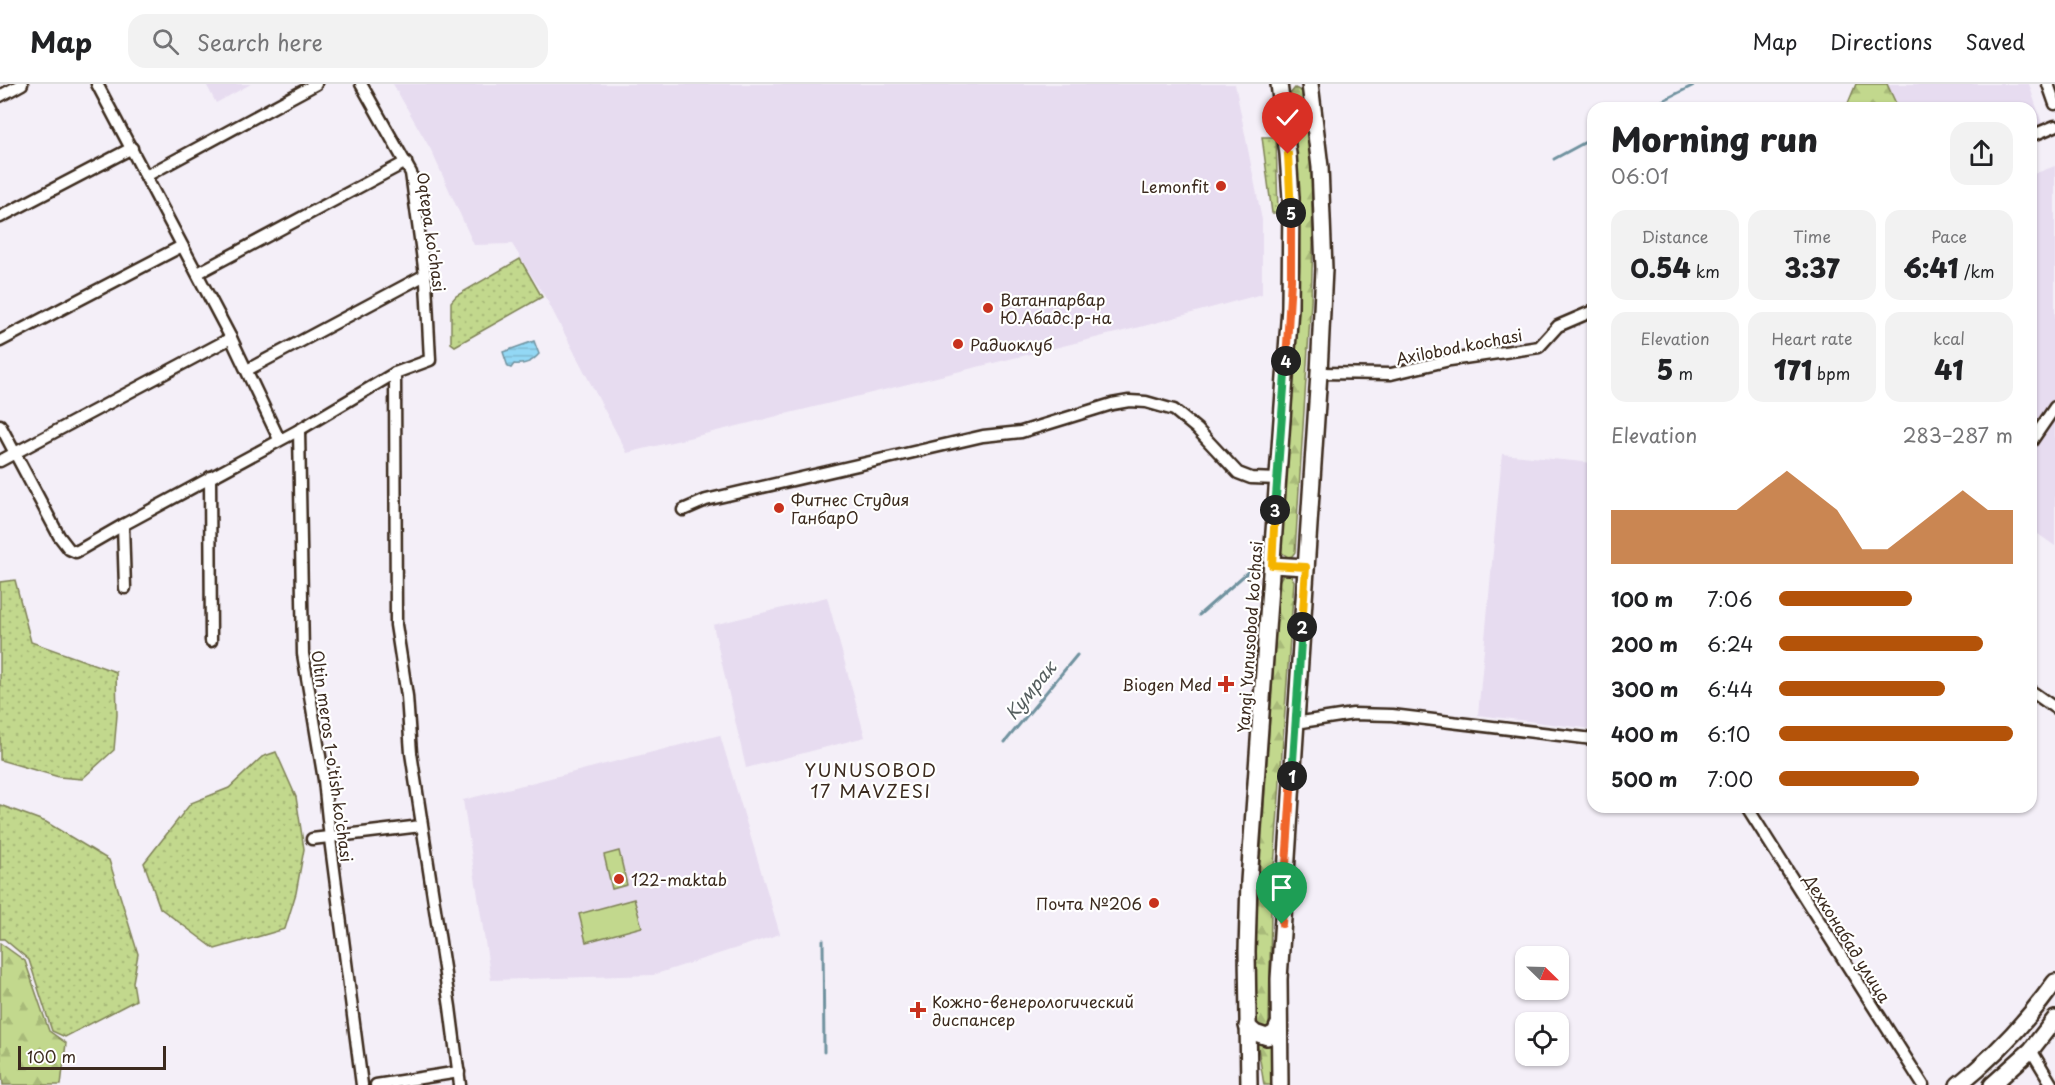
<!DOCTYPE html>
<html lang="en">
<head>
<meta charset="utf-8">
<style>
	:root { --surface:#fff; --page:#f2f2f2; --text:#202124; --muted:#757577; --line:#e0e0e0; --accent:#b45309 }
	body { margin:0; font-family:"Playpen Sans",sans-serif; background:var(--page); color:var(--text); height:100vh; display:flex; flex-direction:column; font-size:22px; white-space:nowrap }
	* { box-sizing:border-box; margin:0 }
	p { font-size:20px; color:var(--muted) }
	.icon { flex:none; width:33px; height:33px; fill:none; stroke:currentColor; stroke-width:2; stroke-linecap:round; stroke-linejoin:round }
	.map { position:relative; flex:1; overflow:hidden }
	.sheet { position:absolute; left:1587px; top:18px; width:450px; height:711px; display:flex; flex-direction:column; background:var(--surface); border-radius:18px; box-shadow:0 2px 4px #0004 }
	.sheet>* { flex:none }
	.needle { width:39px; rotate:113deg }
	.fabs { position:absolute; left:1515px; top:862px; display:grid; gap:12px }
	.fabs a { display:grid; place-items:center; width:54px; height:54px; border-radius:12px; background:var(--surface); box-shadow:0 2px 4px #0004; font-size:30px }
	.scale { position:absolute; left:18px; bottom:15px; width:148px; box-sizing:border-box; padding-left:6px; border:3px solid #3b2a1e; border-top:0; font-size:16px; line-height:21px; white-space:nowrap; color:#3b2a1e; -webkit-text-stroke:4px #fff; paint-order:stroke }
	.pin { position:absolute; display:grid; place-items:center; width:51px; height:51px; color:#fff; margin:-62px -26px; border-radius:50% 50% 50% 0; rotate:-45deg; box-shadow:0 0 6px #0007 }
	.pin .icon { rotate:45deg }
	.km { position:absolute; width:30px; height:30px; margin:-15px; border-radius:50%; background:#222; color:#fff; font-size:16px; line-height:30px; text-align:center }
	.round { display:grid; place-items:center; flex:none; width:63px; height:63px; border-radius:18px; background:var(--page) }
	.headline { display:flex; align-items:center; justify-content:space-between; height:102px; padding:0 24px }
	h1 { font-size:33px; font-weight:800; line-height:45px }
	.stats { display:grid; grid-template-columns:repeat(3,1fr); gap:9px; height:102px; padding:6px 24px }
	.stats div { display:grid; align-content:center; border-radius:15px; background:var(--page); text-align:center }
	.stats b { font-size:26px; font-weight:800 }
	.stats small { font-size:16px; font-weight:400 }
	.stats p { font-size:16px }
	.chart { height:168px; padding:12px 24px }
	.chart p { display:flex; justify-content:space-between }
	.chart svg { width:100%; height:108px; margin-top:6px; fill:var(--accent); opacity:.7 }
	ul { padding:0 24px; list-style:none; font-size:20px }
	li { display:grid; grid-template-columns:96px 72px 1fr; align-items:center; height:45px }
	li i { height:15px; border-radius:8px; background:var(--accent) }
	header { display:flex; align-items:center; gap:36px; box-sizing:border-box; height:84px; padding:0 30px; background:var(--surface); border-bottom:2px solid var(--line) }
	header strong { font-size:28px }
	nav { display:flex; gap:33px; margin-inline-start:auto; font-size:21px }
	.search { width:420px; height:54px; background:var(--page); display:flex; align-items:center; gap:15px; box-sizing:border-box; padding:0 21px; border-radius:18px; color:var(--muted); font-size:22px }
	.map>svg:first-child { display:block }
	.built { fill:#e7dcf0 }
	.grass { fill:url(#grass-dots); stroke:#7e8156; stroke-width:1.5 }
	.forest { fill:url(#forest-firs); stroke:#7e8156; stroke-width:1.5 }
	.pitch { fill:#c2d88d; stroke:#7e8156; stroke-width:1.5 }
	.water { fill:url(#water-rules); stroke:#70929f; stroke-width:1.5 }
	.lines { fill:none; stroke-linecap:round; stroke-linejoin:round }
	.stream { stroke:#70929f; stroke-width:3 }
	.street-casing { stroke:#3b2a1e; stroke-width:15 }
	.secondary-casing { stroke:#3b2a1e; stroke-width:20 }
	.street { stroke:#fff; stroke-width:10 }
	.secondary { stroke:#fff; stroke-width:15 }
	.split-1-casing { stroke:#fff; stroke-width:12 }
	.split-2-casing { stroke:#fff; stroke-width:12 }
	.split-3-casing { stroke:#fff; stroke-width:12 }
	.split-4-casing { stroke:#fff; stroke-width:12 }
	.split-5-casing { stroke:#fff; stroke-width:12 }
	.split-6-casing { stroke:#fff; stroke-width:12 }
	.split-1 { stroke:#f0652b; stroke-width:8 }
	.split-2 { stroke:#22a559; stroke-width:8 }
	.split-3 { stroke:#f5b400; stroke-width:8 }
	.split-4 { stroke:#22a559; stroke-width:8 }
	.split-5 { stroke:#f0652b; stroke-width:8 }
	.split-6 { stroke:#f5b400; stroke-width:8 }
	.poi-dot { fill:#c8321e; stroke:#fff; stroke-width:2 }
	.labels { text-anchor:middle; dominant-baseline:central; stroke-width:4.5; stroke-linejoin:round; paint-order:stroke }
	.poi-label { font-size:16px; fill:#3b2a1e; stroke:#fff; text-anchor:start }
	.street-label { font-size:16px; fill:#3b2a1e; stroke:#fff }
	.water-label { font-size:18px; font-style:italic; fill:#555e5e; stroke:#fff }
	.neighbourhood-label { font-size:18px; letter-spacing:1.5px; fill:#3b2a1e; stroke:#fff }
</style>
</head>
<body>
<header>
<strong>Map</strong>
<div class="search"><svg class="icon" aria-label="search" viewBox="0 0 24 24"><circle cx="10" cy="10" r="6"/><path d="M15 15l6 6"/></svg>Search here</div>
<nav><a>Map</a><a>Directions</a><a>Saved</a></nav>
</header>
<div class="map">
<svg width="2055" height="1001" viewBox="0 0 2055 1001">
	<defs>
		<pattern id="grass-dots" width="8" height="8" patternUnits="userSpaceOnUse" patternTransform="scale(1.5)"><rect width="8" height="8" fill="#c2d88d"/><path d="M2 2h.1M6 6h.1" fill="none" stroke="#a8ba79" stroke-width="1.8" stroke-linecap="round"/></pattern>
		<pattern id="forest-firs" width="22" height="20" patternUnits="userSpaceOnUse" patternTransform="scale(1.5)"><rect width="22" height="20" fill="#c2d88d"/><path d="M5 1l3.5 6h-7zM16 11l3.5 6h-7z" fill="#a8ba79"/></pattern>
		<pattern id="water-rules" width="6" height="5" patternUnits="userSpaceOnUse" patternTransform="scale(1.5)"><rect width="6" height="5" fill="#93d8f5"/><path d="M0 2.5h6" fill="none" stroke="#80bad2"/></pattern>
	</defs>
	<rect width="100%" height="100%" fill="#f4eff8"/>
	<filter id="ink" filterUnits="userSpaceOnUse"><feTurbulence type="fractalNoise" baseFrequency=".0167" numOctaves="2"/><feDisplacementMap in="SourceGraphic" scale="12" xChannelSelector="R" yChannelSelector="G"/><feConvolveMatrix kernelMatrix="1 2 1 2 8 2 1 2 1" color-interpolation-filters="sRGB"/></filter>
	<g filter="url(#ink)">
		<g class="built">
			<path d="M 206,0 L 251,0 L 216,19 Z"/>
			<path d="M 393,0 L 1235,0 L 1262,136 L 1262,210 L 1144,242 L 627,369 L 548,218 L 512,160 L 474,161 L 431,66 Z"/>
			<path d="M 1887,0 L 2029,0 L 2042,40 L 2031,48 L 2031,24 L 1898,24 Z"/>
			<path d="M 2055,82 L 2055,312 L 2031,346 L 2031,91 Z"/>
			<path d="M 2055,335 L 2055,462 L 2031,445 L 2031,370 Z"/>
			<path d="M 1502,370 L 1593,379 L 1593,645 L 1478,631 Z"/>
			<path d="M 827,513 L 865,653 L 746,684 L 713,541 Z"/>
			<path d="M 720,651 L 780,850 L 653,891 L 491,896 L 463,716 Z"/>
		</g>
		<g class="grass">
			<path d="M 1262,53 L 1276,53 L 1278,129 L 1272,129 Z"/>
			<path d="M 520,175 L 542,213 L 455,262 L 451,259 L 451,218 L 456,212 Z"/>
			<path d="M 15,496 L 31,558 L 116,588 L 117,631 L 114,666 L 82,695 L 59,693 L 0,676 L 0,498 Z"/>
			<path d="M 276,668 L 296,713 L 304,765 L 296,809 L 285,845 L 215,865 L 160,824 L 144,779 L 191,719 L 229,704 L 262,673 Z"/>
			<path d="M 0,721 L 46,738 L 109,776 L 138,870 L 133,898 L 136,916 L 65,953 L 52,947 L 29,876 L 4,855 L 0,855 Z"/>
		</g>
		<g class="forest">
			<path d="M 1856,0 L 1887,0 L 1898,24 L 1846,24 Z"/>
			<path d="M 1295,4 L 1303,8 L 1311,83 L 1313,159 L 1311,217 L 1295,468 L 1292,472 L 1288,473 L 1281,468 L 1300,182 L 1298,84 L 1290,10 Z"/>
			<path d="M 1284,489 L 1290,490 L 1294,497 L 1271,826 L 1269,938 L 1268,942 L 1263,944 L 1255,939 L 1257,825 L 1279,497 Z"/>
			<path d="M 0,859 L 25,877 L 49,947 L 66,959 L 61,1001 L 3,1001 L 0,965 Z"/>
			<path d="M 1257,957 L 1271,957 L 1272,1001 L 1264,1001 Z"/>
		</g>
		<g class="pitch">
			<path d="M 619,767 L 627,801 L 612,805 L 604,771 Z"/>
			<path d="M 634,815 L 642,843 L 586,858 L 579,830 Z"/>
		</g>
		<path class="water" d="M 534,257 L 539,270 C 532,278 525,281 514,280 L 511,284 L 508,283 L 503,268 Z"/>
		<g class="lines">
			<g class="stream">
				<path d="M 1648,24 L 1696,0"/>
				<path d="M 1554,75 L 1593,54"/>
				<path d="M 1199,531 L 1249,487"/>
				<path d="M 1005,658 L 1077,571"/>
				<path d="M 823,856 L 824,968"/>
			</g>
			<defs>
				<g id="street">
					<path d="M 97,0 L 231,254 L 279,355"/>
					<path d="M 361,0 L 411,89 L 426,198 L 430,276 L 395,289 L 396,541 L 407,612 L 411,669 L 450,923 L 460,1001"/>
					<path d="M 2048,0 L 2055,20"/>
					<path d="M 0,12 L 22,0"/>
					<path d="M 2031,52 L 2055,42"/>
					<path d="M 146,92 L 316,0"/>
					<path d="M 0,133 L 132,64"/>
					<path d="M 198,189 L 406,78"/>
					<path d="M 0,257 L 182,162"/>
					<path d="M 247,286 L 425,191"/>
					<path d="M 1319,289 L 1391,290 L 1450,276 L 1539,263 L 1558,242 L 1593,227"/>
					<path d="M 0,341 L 59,452 L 69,465 L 76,468 L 123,441"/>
					<path d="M 299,346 L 303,570 L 324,696 L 330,755 L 362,1001"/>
					<path d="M 2031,358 L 2055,323"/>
					<path d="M 0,377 L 231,254"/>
					<path d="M 210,393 L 211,557"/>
					<path d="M 683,426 L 706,416 L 983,352 L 1021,348 L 1112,320 L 1129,317 L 1146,318 L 1174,326 L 1197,345 L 1238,389 L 1251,394 L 1278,395"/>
					<path d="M 125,504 L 123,441 L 299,346 L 395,289"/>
					<path d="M 2031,607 L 2055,624"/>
					<path d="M 1295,639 L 1353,630 L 1392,631 L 1593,655"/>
					<path d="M 1747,723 L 1923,1001"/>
					<path d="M 312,755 L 421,742"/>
					<path d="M 2031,966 L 2052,1001"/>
					<path d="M 376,1001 L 459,988"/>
				</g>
				<g id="secondary">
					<path d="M 1272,481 L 1306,483"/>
					<path d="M 1247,942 L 1255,949 L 1267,953 L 1275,949 L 1278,942"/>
					<path d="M 1249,1001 L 1247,867 L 1249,797 L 1290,224 L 1291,114 L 1288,70 L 1279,0"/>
					<path d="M 1280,1001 L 1279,895 L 1319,289 L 1324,185 L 1320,83 L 1310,0"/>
					<path d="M 1958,1001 C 1996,971 2027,937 2055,898"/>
					<path d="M 1992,1001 L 2031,966 L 2055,935"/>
				</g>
			</defs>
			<use href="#street" class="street-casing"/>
			<use href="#secondary" class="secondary-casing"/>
			<use href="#street" class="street"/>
			<use href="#secondary" class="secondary"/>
		</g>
	</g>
	<g class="lines" filter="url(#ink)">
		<defs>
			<path id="split-1" d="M 1282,840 L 1292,692"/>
			<path id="split-2" d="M 1292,692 L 1302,543"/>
			<path id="split-3" d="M 1275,426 L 1272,481 L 1306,483 L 1302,543"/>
			<path id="split-4" d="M 1275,426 L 1286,277"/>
			<path id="split-5" d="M 1286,277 L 1291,196 L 1291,129"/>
			<path id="split-6" d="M 1288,70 L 1291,129"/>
		</defs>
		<use href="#split-1" class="split-1-casing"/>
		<use href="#split-2" class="split-2-casing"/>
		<use href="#split-3" class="split-3-casing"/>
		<use href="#split-4" class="split-4-casing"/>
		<use href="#split-5" class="split-5-casing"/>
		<use href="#split-6" class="split-6-casing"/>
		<use href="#split-1" class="split-1"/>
		<use href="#split-2" class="split-2"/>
		<use href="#split-3" class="split-3"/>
		<use href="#split-4" class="split-4"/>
		<use href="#split-5" class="split-5"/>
		<use href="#split-6" class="split-6"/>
	</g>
	<g class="poi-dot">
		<circle cx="1221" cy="102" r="6"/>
		<circle cx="988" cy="224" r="6"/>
		<circle cx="958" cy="260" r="6"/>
		<circle cx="779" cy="424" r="6"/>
		<path d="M1223 591h6v6h6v6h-6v6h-6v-6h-6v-6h6z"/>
		<circle cx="619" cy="795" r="6"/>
		<circle cx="1154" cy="819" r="6"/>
		<path d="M915 917h6v6h6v6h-6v6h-6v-6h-6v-6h6z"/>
	</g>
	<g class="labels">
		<g class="poi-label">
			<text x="1209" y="102" text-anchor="end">Lemonfit</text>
			<text x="1000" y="215">Ватанпарвар<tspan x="1000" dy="18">Ю.Абадс.р-на</tspan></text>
			<text x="970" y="260">Радиоклуб</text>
			<text x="791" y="415">Фитнес Студия<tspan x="791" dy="18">ГанбарО</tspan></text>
			<text x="1212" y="600" text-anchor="end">Biogen Med</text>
			<text x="631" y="795">122-maktab</text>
			<text x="1142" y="819" text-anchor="end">Почта №206</text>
			<text x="932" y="917">Кожно-венерологический<tspan x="932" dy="18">диспансер</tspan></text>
		</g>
		<g class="street-label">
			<text transform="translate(432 148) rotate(82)">Oqtepa ko'chasi</text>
			<text transform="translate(1459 262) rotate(-11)">Axilobod kochasi</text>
			<text transform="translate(1249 553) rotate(-86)">Yangi Yunusobod ko'chasi</text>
			<text transform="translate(333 672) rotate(82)">Oltin meros 1-o'tish ko'chasi</text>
			<text transform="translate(1848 854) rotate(58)">Дехконабад улица</text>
		</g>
		<g class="water-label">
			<text transform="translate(1030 606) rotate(-51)">Кумрак</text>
		</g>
		<g class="neighbourhood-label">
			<text x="871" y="685">YUNUSOBOD<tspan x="871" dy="21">17 MAVZESI</tspan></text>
		</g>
	</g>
</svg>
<div class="fabs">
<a><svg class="needle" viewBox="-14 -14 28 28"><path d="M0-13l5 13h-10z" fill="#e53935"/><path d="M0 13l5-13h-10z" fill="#757577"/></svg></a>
<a><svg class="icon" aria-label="locate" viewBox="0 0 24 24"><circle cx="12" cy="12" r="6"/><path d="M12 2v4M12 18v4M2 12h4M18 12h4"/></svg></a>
</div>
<div class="scale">100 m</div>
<div class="pin" style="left:1282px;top:840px;background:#1e9e55"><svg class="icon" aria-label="arrive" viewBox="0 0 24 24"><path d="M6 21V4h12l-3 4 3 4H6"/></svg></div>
<div class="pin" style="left:1288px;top:70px;background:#d93025"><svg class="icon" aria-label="check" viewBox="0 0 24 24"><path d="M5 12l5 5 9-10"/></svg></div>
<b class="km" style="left:1292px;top:692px">1</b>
<b class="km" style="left:1302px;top:543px">2</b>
<b class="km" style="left:1275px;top:426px">3</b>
<b class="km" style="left:1286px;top:277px">4</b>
<b class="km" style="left:1291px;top:129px">5</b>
<section class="sheet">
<div class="headline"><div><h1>Morning run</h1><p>06:01</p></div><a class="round"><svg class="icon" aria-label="share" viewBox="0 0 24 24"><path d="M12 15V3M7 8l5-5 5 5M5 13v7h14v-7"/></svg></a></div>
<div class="stats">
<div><p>Distance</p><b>0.54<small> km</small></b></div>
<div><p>Time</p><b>3:37</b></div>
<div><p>Pace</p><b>6:41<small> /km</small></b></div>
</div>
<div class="stats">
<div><p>Elevation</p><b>5<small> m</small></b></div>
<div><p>Heart rate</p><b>171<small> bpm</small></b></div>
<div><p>kcal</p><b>41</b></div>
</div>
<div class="chart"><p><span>Elevation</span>283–287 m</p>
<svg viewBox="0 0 160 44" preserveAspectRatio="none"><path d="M0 44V22L10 22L20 22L30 22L40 22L50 22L60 14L70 6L80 14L90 22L100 38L110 38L120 30L130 22L140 14L150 22L160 22V44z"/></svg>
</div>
<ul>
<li><b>100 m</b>7:06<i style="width:57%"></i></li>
<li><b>200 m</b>6:24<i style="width:87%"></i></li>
<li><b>300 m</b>6:44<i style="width:71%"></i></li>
<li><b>400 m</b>6:10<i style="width:100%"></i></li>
<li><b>500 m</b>7:00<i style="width:60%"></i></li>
</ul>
</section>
</div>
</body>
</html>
